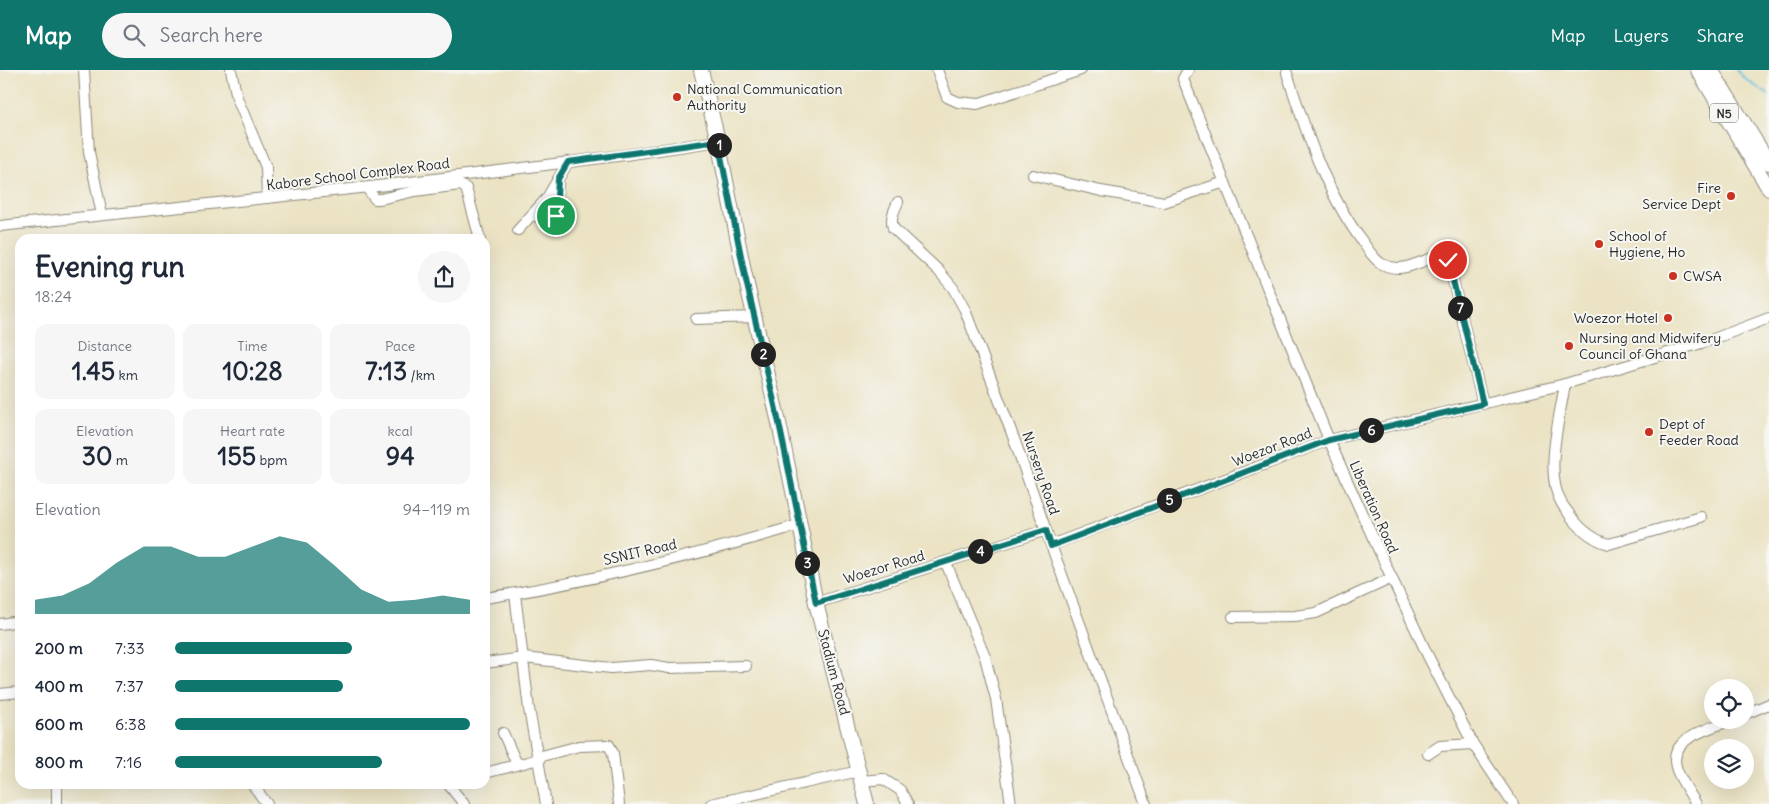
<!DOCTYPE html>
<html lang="en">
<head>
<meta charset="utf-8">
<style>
	:root { --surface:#fff; --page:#f6f6f7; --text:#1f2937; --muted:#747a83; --accent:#0f766e }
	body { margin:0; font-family:Delius,sans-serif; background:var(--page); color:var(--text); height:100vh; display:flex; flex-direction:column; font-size:19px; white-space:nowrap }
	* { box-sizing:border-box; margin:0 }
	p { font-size:16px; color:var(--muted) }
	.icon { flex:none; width:28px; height:28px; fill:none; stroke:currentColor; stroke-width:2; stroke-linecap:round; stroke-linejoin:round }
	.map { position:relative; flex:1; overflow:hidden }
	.sheet { position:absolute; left:15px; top:164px; width:475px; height:555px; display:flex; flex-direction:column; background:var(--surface); border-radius:15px; box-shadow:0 5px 20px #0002 }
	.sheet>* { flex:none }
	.buttons { position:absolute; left:1704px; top:609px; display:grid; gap:10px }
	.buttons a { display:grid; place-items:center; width:50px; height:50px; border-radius:50%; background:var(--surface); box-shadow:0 5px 20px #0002; font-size:25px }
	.pin { position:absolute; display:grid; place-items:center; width:42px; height:42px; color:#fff; margin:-21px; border:2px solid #fff; border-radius:50%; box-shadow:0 1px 5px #0007 }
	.km { position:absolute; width:25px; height:25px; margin:-12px; border-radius:50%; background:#222; color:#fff; font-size:14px; line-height:25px; text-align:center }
	.round { display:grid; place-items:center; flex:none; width:52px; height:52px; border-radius:26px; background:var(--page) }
	.head { display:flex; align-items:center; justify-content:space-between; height:85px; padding:0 20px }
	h1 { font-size:28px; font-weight:800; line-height:38px }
	.stats { display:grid; grid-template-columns:repeat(3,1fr); gap:8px; height:85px; padding:5px 20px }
	.stats div { display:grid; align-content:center; border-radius:12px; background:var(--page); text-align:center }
	.stats b { font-size:25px; font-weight:800 }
	.stats small { font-size:14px; font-weight:400 }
	.stats p { font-size:14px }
	.chart { height:140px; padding:10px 20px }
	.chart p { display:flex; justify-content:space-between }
	.chart svg { width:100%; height:90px; margin-top:5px; fill:var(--accent); opacity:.7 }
	ul { padding:0 20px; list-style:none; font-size:16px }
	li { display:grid; grid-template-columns:80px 60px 1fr; align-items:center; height:38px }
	li i { height:12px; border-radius:6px; background:var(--accent) }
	header { display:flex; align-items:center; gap:30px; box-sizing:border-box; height:70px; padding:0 25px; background:var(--accent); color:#fff }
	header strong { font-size:24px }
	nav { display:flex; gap:28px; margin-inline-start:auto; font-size:18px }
	.search { width:350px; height:45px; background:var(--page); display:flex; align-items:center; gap:12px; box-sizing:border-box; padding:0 18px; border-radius:28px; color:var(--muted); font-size:19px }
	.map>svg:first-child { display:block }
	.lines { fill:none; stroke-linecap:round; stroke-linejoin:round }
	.stream { stroke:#65c1e3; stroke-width:2 }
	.minor-casing { stroke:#8b8778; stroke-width:12 }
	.major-casing { stroke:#8b8778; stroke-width:16 }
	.minor { stroke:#fff; stroke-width:10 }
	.major { stroke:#fff; stroke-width:14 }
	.route-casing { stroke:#fff; stroke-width:10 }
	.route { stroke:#0f766e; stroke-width:6 }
	.poi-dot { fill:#c8321e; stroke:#f6f6f2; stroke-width:2 }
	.labels { text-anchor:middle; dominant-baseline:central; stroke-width:4; stroke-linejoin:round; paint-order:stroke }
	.shield { fill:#f6f6f2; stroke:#686867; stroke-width:1 }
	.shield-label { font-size:12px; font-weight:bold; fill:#2b2b2b }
	.poi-label { font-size:14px; fill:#2b2b2b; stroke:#f6f6f2; text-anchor:start }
	.street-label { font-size:14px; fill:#2b2b2b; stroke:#f6f6f2 }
</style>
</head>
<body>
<header>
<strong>Map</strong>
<div class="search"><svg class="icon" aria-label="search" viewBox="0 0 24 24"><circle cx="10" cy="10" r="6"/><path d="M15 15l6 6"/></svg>Search here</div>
<nav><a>Map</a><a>Layers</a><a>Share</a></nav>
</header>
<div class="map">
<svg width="1769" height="734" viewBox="0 0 1769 734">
	<rect width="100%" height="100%" fill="#f6f6f2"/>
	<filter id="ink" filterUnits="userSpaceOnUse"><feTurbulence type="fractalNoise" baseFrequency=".02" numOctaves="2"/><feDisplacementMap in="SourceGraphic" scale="10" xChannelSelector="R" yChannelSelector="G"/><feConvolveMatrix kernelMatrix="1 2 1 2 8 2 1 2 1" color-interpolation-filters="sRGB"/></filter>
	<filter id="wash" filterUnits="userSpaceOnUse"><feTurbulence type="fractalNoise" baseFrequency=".0096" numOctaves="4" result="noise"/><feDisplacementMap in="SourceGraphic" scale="20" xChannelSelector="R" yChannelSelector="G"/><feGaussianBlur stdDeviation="1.12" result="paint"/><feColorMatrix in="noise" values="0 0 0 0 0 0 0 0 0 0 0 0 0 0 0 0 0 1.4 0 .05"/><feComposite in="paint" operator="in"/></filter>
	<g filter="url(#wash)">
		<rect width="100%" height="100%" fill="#ebe3c4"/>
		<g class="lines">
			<path class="stream" d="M 1736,0 L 1745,9 L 1769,25"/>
		</g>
	</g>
	<g filter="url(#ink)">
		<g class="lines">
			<defs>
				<g id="minor">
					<path d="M 84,0 L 89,82 L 102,145"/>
					<path d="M 231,0 L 237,28 L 266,97 L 267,128"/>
					<path d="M 937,0 L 947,27 L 958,32 L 977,34 L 1081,0"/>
					<path d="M 1188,0 L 1183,9 L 1329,370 L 1362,444 L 1428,586 L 1473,674 L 1513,734"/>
					<path d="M 1287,3 C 1306,62 1325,121 1362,171 C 1367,178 1374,190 1382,194 C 1409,208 1427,180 1448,190 L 1483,334"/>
					<path d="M 1033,105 L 1101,121 L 1164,132 L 1225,112"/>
					<path d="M 370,117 L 369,121 L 375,129 L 380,129 L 415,121 L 460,115 L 466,118 L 480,169"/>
					<path d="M 898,132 C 894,141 890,148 893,158 L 938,200 L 953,218 L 965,240 L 1014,369 L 1051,475 L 1146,734"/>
					<path d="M 533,145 C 541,148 549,154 556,146 L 558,113"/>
					<path d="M 0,156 L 370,117 L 625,85 L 718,71"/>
					<path d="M 518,160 L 547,128 L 568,92"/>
					<path d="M 696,249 L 754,247"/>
					<path d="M 1565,314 C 1560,346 1544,403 1561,432 C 1564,438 1569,443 1572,448 C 1582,460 1593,470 1609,474 L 1701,447"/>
					<path d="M 1051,475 L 1329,370 L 1565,314 L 1708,271 L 1769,248"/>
					<path d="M 946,493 L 985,587 L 996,629 L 1011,734"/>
					<path d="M 515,524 L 529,639 L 546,734"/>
					<path d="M 485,528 C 590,512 697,485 799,455"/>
					<path d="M 816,533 L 1046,460"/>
					<path d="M 1233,547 L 1295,546 L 1316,543 L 1392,508"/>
					<path d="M 0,554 L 20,551"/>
					<path d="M 485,593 L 524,588 L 611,598 L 651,595 L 669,598 L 746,596"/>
					<path d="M 0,624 L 20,622"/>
					<path d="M 1745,644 L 1769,634"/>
					<path d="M 503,663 L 517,694"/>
					<path d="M 1428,684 L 1440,676 L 1473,674"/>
					<path d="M 538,687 L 579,676 L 609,675 L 613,683 L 619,734"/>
					<path d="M 485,703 L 539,689"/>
					<path d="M 862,711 L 883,709 L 900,720 L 908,734"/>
					<path d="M 57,714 L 57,734"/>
					<path d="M 252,714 L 267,734"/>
					<path d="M 448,714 L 464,734"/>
					<path d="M 711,734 L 859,701"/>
					<path d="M 1696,734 C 1690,723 1681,711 1677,700 C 1665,668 1710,659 1731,650"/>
				</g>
				<g id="major">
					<path d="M 701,0 L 718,71 L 745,206 L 779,353 L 816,533 L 867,734"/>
					<path d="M 1698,0 L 1769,119"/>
					<path d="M 1711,0 L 1769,93"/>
				</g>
			</defs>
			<use href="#minor" class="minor-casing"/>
			<use href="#major" class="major-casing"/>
			<use href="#minor" class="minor"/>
			<use href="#major" class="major"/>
		</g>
	</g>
	<g class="lines" filter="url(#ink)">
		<defs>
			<path id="route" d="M 556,146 L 558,109 L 568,92 L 718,71 L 745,206 L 779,353 L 816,533 L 1046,460 L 1051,476 L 1329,370 L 1483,334 L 1448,190"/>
		</defs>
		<use href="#route" class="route-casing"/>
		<use href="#route" class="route"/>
	</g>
	<g class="poi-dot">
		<circle cx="677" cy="27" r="5"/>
		<circle cx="1731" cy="126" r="5"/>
		<circle cx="1599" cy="174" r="5"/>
		<circle cx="1673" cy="206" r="5"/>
		<circle cx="1668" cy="248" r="5"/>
		<circle cx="1569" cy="276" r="5"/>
		<circle cx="1649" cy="362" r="5"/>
	</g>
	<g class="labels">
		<rect class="shield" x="1710" y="33.5" width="28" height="19" rx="4"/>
		<g class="shield-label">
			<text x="1724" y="43">N5</text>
		</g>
		<g class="poi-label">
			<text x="687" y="19">National Communication<tspan x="687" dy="16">Authority</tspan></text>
			<text x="1721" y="118" text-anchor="end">Fire<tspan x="1721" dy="16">Service Dept</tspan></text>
			<text x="1609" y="166">School of<tspan x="1609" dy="16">Hygiene, Ho</tspan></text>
			<text x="1683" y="206">CWSA</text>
			<text x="1658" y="248" text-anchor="end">Woezor Hotel</text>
			<text x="1579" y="268">Nursing and Midwifery<tspan x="1579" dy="16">Council of Ghana</tspan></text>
			<text x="1659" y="354">Dept of<tspan x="1659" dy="16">Feeder Road</tspan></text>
		</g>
		<g class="street-label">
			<text transform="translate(358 104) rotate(-7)">Kabore School Complex Road</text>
			<text transform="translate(1272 377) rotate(-21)">Woezor Road</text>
			<text transform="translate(1041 403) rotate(71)">Nursery Road</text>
			<text transform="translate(1374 437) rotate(66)">Liberation Road</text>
			<text transform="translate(640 482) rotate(-13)">SSNIT Road</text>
			<text transform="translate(884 497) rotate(-17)">Woezor Road</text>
			<text transform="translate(834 602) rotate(75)">Stadium Road</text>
		</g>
	</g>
</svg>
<div class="buttons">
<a><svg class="icon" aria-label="locate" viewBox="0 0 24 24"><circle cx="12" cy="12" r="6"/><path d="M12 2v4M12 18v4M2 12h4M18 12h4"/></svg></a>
<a><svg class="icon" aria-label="layers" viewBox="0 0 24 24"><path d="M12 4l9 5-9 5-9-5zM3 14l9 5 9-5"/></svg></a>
</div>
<div class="pin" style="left:556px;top:146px;background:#1e9e55"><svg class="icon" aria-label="arrive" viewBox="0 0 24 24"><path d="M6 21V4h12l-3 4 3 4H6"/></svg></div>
<div class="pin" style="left:1448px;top:190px;background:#d93025"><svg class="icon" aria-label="check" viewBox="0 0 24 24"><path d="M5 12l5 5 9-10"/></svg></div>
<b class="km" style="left:719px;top:75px">1</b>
<b class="km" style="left:763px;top:284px">2</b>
<b class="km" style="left:807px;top:493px">3</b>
<b class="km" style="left:980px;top:481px">4</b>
<b class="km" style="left:1169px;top:430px">5</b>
<b class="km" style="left:1371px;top:360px">6</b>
<b class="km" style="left:1460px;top:238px">7</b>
<section class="sheet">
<div class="head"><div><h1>Evening run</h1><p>18:24</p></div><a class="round"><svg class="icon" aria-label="share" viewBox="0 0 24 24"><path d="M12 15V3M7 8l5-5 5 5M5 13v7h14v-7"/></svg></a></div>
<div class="stats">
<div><p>Distance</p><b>1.45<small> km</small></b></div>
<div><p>Time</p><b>10:28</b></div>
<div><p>Pace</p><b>7:13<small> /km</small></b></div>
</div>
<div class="stats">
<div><p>Elevation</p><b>30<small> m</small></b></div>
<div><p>Heart rate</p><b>155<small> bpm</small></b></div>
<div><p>kcal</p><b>94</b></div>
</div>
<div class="chart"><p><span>Elevation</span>94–119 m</p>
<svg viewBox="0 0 160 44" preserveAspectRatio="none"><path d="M0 44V37L10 35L20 29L30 19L40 11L50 11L60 16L70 16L80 11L90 6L100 9L110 20L120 32L130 38L140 37L150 35L160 37V44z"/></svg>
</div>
<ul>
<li><b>200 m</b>7:33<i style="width:60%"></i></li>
<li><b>400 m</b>7:37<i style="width:57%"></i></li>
<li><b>600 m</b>6:38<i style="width:100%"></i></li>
<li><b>800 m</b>7:16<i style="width:70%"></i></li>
</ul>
</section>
</div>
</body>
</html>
